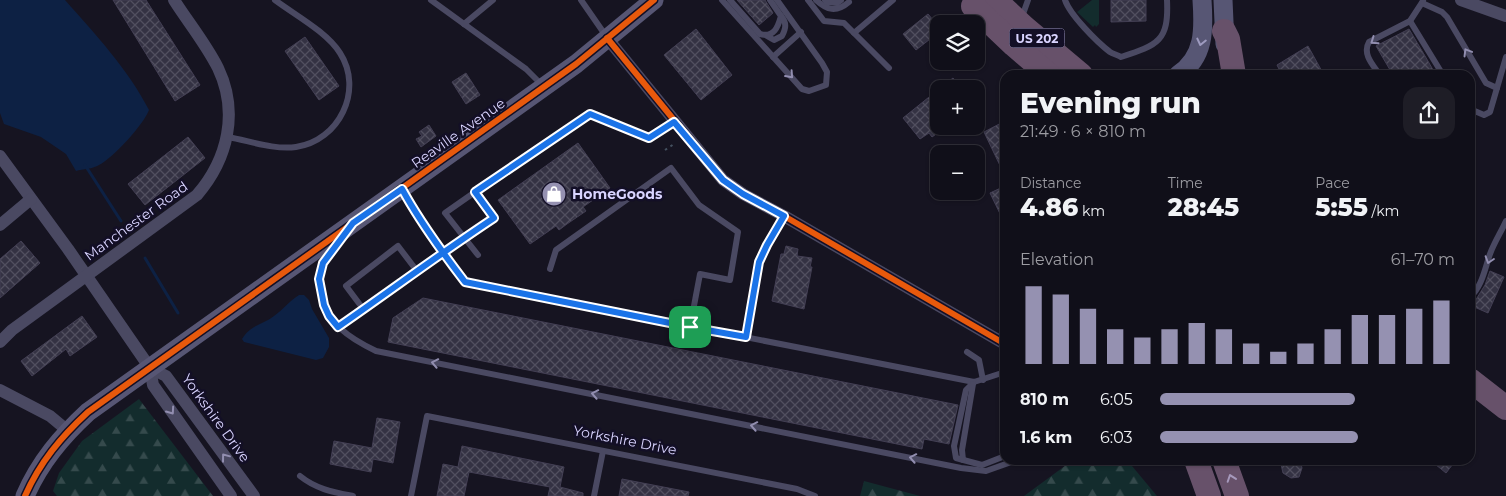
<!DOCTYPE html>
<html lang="en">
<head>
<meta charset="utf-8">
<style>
	:root { --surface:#100f19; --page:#1e1d26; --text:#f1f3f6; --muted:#9c9ca2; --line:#302f38; --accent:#9591b1 }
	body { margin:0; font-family:Montserrat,sans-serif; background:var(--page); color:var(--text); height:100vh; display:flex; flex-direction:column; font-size:19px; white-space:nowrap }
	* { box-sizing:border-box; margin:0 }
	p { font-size:16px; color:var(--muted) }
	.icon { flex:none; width:28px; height:28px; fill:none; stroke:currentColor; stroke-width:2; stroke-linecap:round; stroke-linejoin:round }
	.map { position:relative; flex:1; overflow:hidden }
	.panel { position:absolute; left:1000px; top:70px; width:475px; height:395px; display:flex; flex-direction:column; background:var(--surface); border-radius:15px; box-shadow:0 1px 4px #0004,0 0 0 1px var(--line) }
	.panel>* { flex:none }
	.tools { position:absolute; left:930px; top:15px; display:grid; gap:10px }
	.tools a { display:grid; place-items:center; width:55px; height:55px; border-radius:10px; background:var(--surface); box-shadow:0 1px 4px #0004,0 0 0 1px var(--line); font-size:25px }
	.pin { position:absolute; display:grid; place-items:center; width:42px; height:42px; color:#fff; margin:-21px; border-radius:10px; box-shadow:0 2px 8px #0006 }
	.round { display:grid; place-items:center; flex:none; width:52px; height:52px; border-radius:15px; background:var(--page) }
	.summary { display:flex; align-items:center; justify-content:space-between; height:85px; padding:0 20px }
	h1 { font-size:28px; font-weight:800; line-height:38px }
	.figures { display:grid; grid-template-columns:repeat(3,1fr); gap:8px; height:85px; padding:5px 20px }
	.figures div { display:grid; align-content:center }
	.figures b { font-size:25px; font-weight:800 }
	.figures small { font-size:14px; font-weight:400 }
	.figures p { font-size:14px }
	.chart { height:140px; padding:10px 20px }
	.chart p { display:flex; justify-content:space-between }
	.chart svg { width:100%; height:90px; margin-top:5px; stroke:var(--accent); stroke-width:6 }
	ul { padding:0 20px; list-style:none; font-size:16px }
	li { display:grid; grid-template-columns:80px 60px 1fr; align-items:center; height:38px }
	li i { height:12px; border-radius:6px; background:var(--accent) }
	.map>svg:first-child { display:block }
	.green { fill:#132c2d }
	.forest { fill:url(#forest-firs) }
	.water { fill:#0d2144 }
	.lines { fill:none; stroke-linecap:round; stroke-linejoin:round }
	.stream { stroke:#0d2144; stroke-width:3 }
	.building { fill:url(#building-cross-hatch); stroke:#433f54 }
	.path { stroke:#44505f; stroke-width:2; stroke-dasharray:2.5 4; stroke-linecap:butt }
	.lane { stroke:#4a4962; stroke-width:6 }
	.street { stroke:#4a4962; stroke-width:12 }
	.secondary { stroke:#575674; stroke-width:19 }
	.highway { stroke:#67516a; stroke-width:24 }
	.cycleway-casing { stroke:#130f26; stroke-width:9 }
	.cycleway { stroke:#e8590c; stroke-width:6 }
	.oneway { stroke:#928eb0 }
	.oneway2 { stroke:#9e9bc0 }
	.oneway3 { stroke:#a699bc }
	.route-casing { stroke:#fff; stroke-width:10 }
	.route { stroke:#1a73e8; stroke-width:6 }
	.labels { text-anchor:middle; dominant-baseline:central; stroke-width:5; stroke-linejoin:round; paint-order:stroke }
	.shield { fill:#130f26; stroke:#9e99be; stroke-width:1 }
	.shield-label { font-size:12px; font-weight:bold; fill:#d9d4ff }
	.street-label { font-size:14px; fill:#d9d4ff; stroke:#130f26 }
	.poi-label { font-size:14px; font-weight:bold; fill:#d9d4ff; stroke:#130f26; text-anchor:start }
</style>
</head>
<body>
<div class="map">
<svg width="1506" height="496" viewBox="0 0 1506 496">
	<defs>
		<pattern id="forest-firs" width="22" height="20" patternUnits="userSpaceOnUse" patternTransform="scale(1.25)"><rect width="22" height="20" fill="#132c2d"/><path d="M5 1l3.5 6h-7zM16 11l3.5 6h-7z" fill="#354a4c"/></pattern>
		<pattern id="building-cross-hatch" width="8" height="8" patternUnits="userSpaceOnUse" patternTransform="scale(1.25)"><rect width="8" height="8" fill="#343243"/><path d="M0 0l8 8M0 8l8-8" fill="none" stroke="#514f5f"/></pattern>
	</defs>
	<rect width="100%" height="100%" fill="#161421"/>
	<path class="green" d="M 1092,0 L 1099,0 L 1099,24 L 1096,27 L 1095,25 L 1093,27 L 1077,12 Z"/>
	<g class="forest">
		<path d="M 139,399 L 213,496 L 57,496 L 53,491 L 59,473 L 82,441 Z"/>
		<path d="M 1073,460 L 1127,460 L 1157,496 L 1024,496 Z"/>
		<path d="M 864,481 L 920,496 L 860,496 Z"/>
	</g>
	<g class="water">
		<path d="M 0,0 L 65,0 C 95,34 128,69 149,110 C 144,124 113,158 99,165 C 93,169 83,169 76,171 L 66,154 L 41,137 L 4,124 L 0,113 Z"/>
		<path d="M 299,295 L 304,295 L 309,300 L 312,309 L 329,338 L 329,347 L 323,358 L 316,360 L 244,342 L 242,339 C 251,324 263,325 274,316 C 283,310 289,301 299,295 Z"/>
	</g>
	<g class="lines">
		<g class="stream">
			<path d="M 85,165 L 121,221"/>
			<path d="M 145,258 L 178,313"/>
		</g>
	</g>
	<g class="building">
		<path d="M 113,0 L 146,0 L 200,85 L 175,101 Z"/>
		<path d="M 737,0 L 765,0 L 773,13 L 759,25 Z"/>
		<path d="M 1111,0 L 1146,0 L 1146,21 L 1111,22 Z"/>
		<path d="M 928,14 L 939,27 L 939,32 L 916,50 L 903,34 Z"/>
		<path d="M 696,29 L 732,75 L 701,100 L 664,55 Z"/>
		<path d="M 1409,29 L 1425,56 L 1436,75 L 1393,75 L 1376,46 Z"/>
		<path d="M 305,37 L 339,86 L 319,100 L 285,51 Z"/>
		<path d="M 1308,46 L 1324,75 L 1282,75 L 1277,65 Z"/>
		<path d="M 466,73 L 480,95 L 466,104 L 452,82 Z"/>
		<path d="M 953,78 L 962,89 L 939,89 Z"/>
		<path d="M 939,89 L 939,132 L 932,137 L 929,133 L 920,139 L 903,118 Z"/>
		<path d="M 1005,121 L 1005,176 L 984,132 Z"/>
		<path d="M 429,125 L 436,136 L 421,147 L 416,139 L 422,136 L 419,132 Z"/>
		<path d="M 188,137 L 205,158 L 145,205 L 128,184 Z"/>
		<path d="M 578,143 L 610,188 L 583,207 L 586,211 L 567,224 L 559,230 L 556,226 L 530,244 L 498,200 Z"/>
		<path d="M 1005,186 L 1005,224 L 990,193 Z"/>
		<path d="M 21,241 L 40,263 L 0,298 L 0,259 Z"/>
		<path d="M 786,246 L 798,249 L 797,256 L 812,258 L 810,267 L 812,267 L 804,309 L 772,301 L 781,254 L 784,254 Z"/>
		<path d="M 1490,271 L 1504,277 L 1488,313 L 1472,306 L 1485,285 Z"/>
		<path d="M 423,298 L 958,405 L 949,444 L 924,439 L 922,449 L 388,342 L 393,318 Z"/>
		<path d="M 82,316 L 97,337 L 70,356 L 66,349 L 32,376 L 21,361 Z"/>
		<path d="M 377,418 L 400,422 L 393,463 L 373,459 L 371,472 L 330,464 L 334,441 L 372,448 Z"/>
		<path d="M 462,446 L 564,467 L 560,487 L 583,493 L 583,496 L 548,496 L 550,487 L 469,472 L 464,496 L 437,496 L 443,464 L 458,467 Z"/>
		<path d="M 1280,460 L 1300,460 L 1302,468 L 1299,477 L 1291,478 L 1283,473 Z"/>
		<path d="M 1430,460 L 1456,460 L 1446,473 Z"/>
		<path d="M 622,479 L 689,492 L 688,496 L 619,496 Z"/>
	</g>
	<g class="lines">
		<path class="path" d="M 665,150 L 674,144"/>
		<g class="lane">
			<path d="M 431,0 L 526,69 L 543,86"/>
			<path d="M 581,0 L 606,36"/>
			<path d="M 722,0 L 802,89 L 809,91 L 826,85 L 827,72 L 822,63 L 777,0"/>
			<path d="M 730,0 L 760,34 C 774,38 778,27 781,16 L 770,0"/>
			<path d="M 808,0 L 824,21 L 844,23 L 854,33"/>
			<path d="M 816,0 C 827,10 836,13 849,2"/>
			<path d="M 825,0 L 827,2 L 837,3 L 841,0"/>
			<path d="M 1065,0 C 1070,15 1097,42 1110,52 C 1113,54 1118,55 1121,57 C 1158,45 1169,41 1167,0"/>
			<path d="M 1422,3 L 1442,12 L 1447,17 L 1486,83 L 1497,88"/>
			<path d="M 1024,19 L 1023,14 L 1028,0"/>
			<path d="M 1410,21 L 1443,75"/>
			<path d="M 464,24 L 493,0"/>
			<path d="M 767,36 L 774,40 L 782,36 C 786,28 787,23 781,16"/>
			<path d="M 773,57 L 801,32"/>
			<path d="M 889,68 L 854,33 L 893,0"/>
			<path d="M 1380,75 C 1373,65 1362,54 1369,42 L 1410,21 L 1423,1"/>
			<path d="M 1470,109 L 1484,115 L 1490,112 L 1506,57"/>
			<path d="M 228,137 C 250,141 274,150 296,147 C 339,141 364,90 340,53 C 327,32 295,15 275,0"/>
			<path d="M 402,190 L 418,219 L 443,253 L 364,310 L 346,286 L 398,246 L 417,271"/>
			<path d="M 475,192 L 590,114 L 649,138 L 674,122"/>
			<path d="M 337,243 C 332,249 327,255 324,262 C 319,272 319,282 321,292 C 327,324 349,338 376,351 L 961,468 L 986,471 L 1017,460"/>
			<path d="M 478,255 L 445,213 L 475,192 L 494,218 L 443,253 L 465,282 L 974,382 L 1005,372"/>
			<path d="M 550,269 L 556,250 L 671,168 L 699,205 L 738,232 L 730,280 L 700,274 L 690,327"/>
			<path d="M 1470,297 C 1482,287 1485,268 1490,254 C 1494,243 1501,232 1506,221"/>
			<path d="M 338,327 L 364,310"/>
			<path d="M 746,337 L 759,262 L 767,245 L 784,216"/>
			<path d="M 967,352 L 979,360 L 983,380"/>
			<path d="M 974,382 L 966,390 L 954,446 L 956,458 L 982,465 L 1005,456"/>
			<path d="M 963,460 L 962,450 L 973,384"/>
			<path d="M 300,476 C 316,489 333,492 353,496"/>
			<path d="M 411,496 L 427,416 L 797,489 L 815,496"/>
			<path d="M 594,496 L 603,451"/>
		</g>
		<g class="street">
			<path d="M 1461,0 L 1506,16"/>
			<path d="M 607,38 L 723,180 L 743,194 L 784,216 L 1005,344"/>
			<path d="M 0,156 L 68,249 L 150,368 L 153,385 L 231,496"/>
			<path d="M 0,225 L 31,199"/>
			<path d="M 0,342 L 12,330 L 197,195 C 228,159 239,112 218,68 C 206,44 188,22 174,0"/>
			<path d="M 150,368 L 166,376 L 254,496"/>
			<path d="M 0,390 L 50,416 L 68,431"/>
		</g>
		<g class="secondary">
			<path d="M 1223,0 L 1225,44"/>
			<path d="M 1178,75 C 1205,57 1204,29 1202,0"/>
			<path d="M 25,496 C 40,462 61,437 88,412 L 576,64 L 654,0"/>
		</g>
		<g class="highway">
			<path d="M 995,0 L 1025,28 L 1081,75"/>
			<path d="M 973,6 L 1014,45 L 1049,75"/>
			<path d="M 1224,31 L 1228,39 L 1234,75"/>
			<path d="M 1470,380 L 1506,408"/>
			<path d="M 1196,460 L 1209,496"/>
			<path d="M 1224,460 L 1237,496"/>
		</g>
		<defs>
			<g id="cycleway">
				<path d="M 607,38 L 723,180 L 743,194 L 784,216 L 1005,344"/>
				<path d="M 25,496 C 40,462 61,437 88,412 L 576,64 L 654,0"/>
			</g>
		</defs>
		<use href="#cycleway" class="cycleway-casing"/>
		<use href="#cycleway" class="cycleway"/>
	</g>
	<defs><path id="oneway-chevron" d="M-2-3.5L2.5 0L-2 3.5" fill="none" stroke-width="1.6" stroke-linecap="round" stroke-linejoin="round" transform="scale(1.25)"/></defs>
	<g class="oneway">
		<use href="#oneway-chevron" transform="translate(1374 41) rotate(145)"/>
		<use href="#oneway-chevron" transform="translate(1467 52) rotate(-121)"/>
		<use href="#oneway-chevron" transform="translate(790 75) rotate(48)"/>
		<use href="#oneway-chevron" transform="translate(1489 260) rotate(108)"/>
		<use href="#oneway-chevron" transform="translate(435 363) rotate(-169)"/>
		<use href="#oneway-chevron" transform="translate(595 394) rotate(-169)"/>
		<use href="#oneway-chevron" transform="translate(171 411) rotate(55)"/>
		<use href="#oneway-chevron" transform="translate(754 426) rotate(-169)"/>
		<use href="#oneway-chevron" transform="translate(225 457) rotate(-127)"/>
		<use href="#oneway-chevron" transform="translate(913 458) rotate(-169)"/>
	</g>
	<use class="oneway2" href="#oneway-chevron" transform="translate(1201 42) rotate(103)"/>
	<use class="oneway3" href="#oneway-chevron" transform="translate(1231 478) rotate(-109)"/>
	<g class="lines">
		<defs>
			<path id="route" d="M 690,327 L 465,282 C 442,252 420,222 402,189 L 353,223 L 323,263 L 319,279 L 324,305 L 329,316 L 338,327 C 390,291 441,253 494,218 L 475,192 L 590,114 L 649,138 L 674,122 L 723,180 L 743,194 L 784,216 L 767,245 L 759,262 L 746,337 L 690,327"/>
		</defs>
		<use href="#route" class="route-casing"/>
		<use href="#route" class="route"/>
	</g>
	<defs>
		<symbol id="shop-disc" viewBox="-11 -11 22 22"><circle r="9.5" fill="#9591b1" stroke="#130f26"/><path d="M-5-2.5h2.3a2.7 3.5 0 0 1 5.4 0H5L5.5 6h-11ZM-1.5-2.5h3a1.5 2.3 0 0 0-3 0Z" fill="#fff"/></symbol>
	</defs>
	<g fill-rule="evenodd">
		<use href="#shop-disc" x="540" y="180" width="28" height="28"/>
	</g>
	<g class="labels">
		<rect class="shield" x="1009.5" y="28.5" width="55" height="19" rx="4"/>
		<g class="shield-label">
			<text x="1037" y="38">US 202</text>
		</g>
		<g class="street-label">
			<text transform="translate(458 133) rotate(-35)">Reaville Avenue</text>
			<text transform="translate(136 221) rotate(-36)">Manchester Road</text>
			<text transform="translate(216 418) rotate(54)">Yorkshire Drive</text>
			<text transform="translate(625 440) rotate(11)">Yorkshire Drive</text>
		</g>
		<g class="poi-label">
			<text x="572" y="194">HomeGoods</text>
		</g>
	</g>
</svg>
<div class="tools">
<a><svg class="icon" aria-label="layers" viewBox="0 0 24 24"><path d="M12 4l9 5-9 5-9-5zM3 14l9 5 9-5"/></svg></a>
<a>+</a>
<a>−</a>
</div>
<div class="pin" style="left:690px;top:327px;background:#1e9e55"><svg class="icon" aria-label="arrive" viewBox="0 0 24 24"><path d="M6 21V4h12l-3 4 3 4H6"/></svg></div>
<section class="panel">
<div class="summary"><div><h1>Evening run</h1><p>21:49 · 6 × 810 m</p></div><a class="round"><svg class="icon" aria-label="share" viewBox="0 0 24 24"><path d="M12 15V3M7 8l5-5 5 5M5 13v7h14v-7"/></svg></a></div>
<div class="figures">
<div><p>Distance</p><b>4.86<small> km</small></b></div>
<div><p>Time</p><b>28:45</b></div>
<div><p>Pace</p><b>5:55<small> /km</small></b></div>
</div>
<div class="chart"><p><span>Elevation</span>61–70 m</p>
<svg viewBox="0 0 160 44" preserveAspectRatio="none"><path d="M5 44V6M15 44V10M25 44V17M35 44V27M45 44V31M55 44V27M65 44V24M75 44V27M85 44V34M95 44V38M105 44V34M115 44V27M125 44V20M135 44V20M145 44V17M155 44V13"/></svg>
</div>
<ul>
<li><b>810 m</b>6:05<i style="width:66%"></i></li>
<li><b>1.6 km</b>6:03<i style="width:67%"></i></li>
</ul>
</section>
</div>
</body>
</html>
